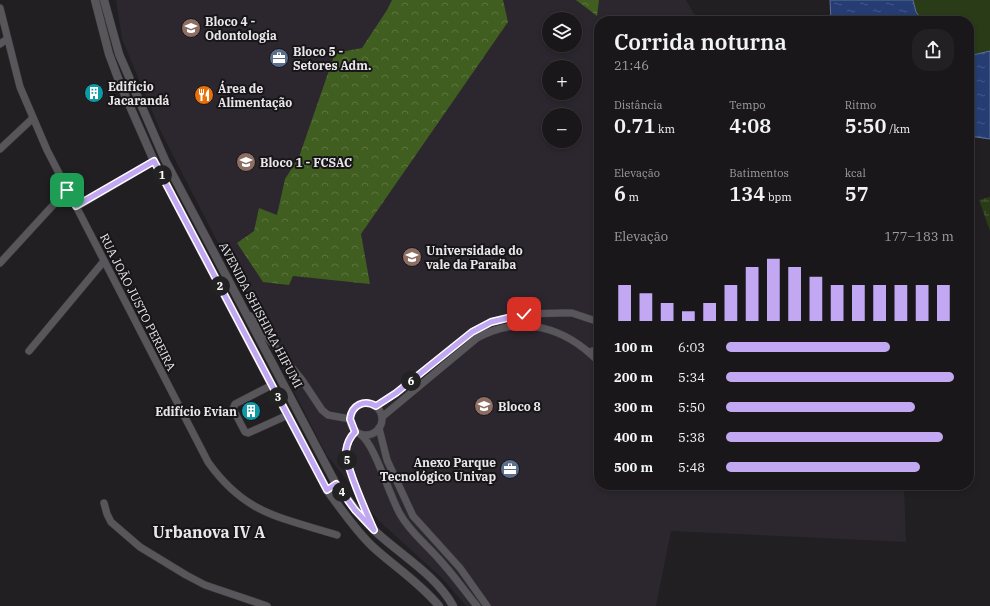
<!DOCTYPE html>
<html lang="pt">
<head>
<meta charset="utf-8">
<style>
	:root { --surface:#19171a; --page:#222023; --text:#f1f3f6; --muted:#9f9fa2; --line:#373639; --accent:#c2a8f3 }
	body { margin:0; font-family:"IBM Plex Serif",serif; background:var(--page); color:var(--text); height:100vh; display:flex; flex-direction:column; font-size:15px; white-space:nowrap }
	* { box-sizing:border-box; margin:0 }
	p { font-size:13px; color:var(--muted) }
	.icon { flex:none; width:22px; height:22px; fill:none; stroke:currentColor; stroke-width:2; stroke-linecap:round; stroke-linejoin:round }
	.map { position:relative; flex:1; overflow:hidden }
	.side { position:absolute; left:594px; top:16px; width:380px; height:474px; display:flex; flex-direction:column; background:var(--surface); border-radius:16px; box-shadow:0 2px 6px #0003,0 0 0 1px var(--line) }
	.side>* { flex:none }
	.fabs { position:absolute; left:542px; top:12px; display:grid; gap:8px }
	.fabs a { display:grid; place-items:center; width:40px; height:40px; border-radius:50%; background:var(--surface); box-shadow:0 2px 6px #0003,0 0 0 1px var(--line); font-size:20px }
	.pin { position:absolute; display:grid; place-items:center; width:34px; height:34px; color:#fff; margin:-17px; border-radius:8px; box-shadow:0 2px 6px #0006 }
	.km { position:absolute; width:20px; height:20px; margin:-10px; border-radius:50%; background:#222; color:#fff; font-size:11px; line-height:20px; text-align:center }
	.round { display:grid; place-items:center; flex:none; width:42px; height:42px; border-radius:16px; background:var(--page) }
	.overview { display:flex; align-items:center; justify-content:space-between; height:68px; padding:0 20px }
	h1 { font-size:22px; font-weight:600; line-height:30px }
	.metrics { display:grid; grid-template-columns:repeat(3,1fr); gap:6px; height:68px; padding:4px 20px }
	.metrics div { display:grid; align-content:center }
	.metrics b { font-size:20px; font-weight:600 }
	.metrics small { font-size:11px; font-weight:400 }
	.metrics p { font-size:11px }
	.chart { height:112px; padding:8px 20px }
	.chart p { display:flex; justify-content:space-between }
	.chart svg { width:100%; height:72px; margin-top:4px; stroke:var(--accent); stroke-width:6 }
	ul { padding:0 20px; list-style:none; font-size:13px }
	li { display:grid; grid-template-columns:64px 48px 1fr; align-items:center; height:30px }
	li i { height:10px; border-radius:5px; background:var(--accent) }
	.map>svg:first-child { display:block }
	.built { fill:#2c262e; fill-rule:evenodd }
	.green { fill:#2a3b18 }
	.forest { fill:url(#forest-crowns) }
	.wetland { fill:url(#wetland-marsh) }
	.water { fill:url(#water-ripples); stroke:#607097 }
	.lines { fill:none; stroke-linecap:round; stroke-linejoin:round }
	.minor-casing { stroke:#3c3a3c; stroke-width:8 }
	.tertiary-casing { stroke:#3c3a3c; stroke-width:9 }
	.minor { stroke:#59565b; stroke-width:7 }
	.tertiary { stroke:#59565b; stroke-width:8 }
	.route-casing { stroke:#fff; stroke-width:8 }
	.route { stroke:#c2a8f3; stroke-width:5 }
	.labels { text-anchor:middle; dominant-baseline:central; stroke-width:4; stroke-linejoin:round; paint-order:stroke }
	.poi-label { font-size:12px; font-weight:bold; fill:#e9e7ea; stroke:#181519; text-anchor:start }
	.street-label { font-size:12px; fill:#e9e7ea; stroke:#181519 }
	.district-label { font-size:16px; font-weight:bold; fill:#e9e7ea; stroke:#181519 }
</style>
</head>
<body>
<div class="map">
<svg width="990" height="606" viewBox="0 0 990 606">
	<defs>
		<pattern id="forest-crowns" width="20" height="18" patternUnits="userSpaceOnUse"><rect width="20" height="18" fill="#405e1f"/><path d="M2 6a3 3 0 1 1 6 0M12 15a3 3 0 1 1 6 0" fill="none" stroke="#5c7540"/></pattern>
		<pattern id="wetland-marsh" width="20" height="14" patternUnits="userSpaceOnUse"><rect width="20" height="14" fill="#2a3b18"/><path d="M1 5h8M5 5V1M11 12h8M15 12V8" fill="none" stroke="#49573a"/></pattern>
		<pattern id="water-ripples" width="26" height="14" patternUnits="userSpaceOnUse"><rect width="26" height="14" fill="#253d73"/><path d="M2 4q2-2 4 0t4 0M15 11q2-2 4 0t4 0" fill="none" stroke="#455987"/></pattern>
	</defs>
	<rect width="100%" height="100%" fill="#211f22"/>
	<path class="built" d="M 116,0 L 686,0 L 698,21 L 599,21 L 599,485 L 904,485 L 906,542 L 671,531 L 656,606 L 466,606 L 443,579 L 379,521 L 326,454 L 159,128 L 122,39 ZM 549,19 L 575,19 L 575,45 L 549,45 ZM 549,67 L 575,67 L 575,93 L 549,93 ZM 549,115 L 575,115 L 575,141 L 549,141 Z"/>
	<path class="green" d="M 913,0 L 990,0 L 990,51 L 969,56 L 969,21 L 923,21 L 916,12 Z"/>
	<g class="forest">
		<path d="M 392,0 L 503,0 L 508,22 L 361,234 L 370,284 L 293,276 L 289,285 L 263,282 L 237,243 L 254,231 L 259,208 L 277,215 L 285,179 L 299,157 L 335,53 L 362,48 L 387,10 Z"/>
		<path d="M 576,0 L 599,0 L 597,16 Z"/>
	</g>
	<path class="wetland" d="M 990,197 L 990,231 L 979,200 Z"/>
	<g class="water">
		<path d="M 830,0 L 913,0 L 916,12 L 923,21 L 831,21 Z"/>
		<path d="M 990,51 L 990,139 L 969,136 L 969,56 Z"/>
	</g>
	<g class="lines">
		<defs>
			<g id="minor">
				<path d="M 0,8 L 20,87 L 47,150 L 208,462 C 245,514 279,517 337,535"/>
				<path d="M 0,44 L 7,39"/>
				<path d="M 0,149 L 32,119"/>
				<path d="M 76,207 L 154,161"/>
				<path d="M 0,263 L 67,190"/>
				<path d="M 250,316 L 302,380 L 322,410 L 328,415 L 350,419"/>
				<path d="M 29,351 L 104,261"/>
				<path d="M 589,352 L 599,349"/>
				<path d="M 272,385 L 235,404 L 233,409 L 245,432 L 248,433 L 288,415"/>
				<circle cx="366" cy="419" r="16"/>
				<path d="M 376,406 L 396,393 L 472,332 L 491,322 L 524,314 L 561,313 L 572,313 L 599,322"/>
				<path d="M 382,417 L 477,338 C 521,314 565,327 599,362"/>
				<path d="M 379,428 L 387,460 L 413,516 L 460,568 L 487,606"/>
				<path d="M 355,432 C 350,437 346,443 346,451 C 345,467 366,512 373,528"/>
				<path d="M 361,435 C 375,445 389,495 400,514 C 410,532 425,543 438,558 C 452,573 464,590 477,606"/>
				<path d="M 104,503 L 107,514 L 111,522 L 140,547 L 186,575 L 205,585 L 267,606"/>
			</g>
			<g id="tertiary">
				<path d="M 95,0 L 109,54 L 121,86 L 154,161 L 327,490 C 342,510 355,530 373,547 C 395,567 420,583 439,606"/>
				<path d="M 104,0 L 119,54 L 165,160 L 336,484 C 349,500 360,518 376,532 C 401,555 437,576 453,606"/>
			</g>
		</defs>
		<use href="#minor" class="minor-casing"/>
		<use href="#tertiary" class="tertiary-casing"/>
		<use href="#minor" class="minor"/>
		<use href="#tertiary" class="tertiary"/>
	</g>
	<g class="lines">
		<defs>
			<path id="route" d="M 67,190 L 76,206 L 154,161 L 327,490 L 336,484 L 355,510 L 374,530 C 367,514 345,466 346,451 C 347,443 350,437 355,432 L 350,419 C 352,405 364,399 376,406 L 396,393 L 472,332 L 491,322 L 524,314"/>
		</defs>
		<use href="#route" class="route-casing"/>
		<use href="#route" class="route"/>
	</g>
	<defs>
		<symbol id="university-disc" viewBox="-11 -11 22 22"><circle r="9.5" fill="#8d6e63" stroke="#181519"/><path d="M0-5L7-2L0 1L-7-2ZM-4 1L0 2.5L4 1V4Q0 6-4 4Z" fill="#fff"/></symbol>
		<symbol id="office-disc" viewBox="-11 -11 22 22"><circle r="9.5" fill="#5c6f8a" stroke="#181519"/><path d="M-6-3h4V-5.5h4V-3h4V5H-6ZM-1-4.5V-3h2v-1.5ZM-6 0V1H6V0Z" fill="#fff"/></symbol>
		<symbol id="building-disc" viewBox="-11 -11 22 22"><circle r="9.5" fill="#0f9aa8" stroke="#181519"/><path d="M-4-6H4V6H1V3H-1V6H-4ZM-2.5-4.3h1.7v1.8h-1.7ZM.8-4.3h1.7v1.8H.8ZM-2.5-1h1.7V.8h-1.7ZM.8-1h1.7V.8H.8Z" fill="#fff"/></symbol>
		<symbol id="restaurant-disc" viewBox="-11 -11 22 22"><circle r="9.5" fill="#e8710a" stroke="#181519"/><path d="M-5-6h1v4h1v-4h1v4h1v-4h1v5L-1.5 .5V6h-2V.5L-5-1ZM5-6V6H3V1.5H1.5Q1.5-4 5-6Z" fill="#fff"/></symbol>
	</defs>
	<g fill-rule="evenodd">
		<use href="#university-disc" x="180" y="17" width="22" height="22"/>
		<use href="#office-disc" x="268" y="47" width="22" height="22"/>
		<use href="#building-disc" x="83" y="82" width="22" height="22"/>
		<use href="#restaurant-disc" x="193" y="84" width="22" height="22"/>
		<use href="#university-disc" x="235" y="151" width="22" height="22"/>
		<use href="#university-disc" x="401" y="246" width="22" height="22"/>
		<use href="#university-disc" x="473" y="395" width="22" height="22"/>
		<use href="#building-disc" x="240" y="400" width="22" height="22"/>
		<use href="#office-disc" x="499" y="458" width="22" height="22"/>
	</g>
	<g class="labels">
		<g class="poi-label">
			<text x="205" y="21">Bloco 4 -<tspan x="205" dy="14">Odontologia</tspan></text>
			<text x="293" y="51">Bloco 5 -<tspan x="293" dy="14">Setores Adm.</tspan></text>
			<text x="108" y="86">Edifício<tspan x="108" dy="14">Jacarandá</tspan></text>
			<text x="218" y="88">Área de<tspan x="218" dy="14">Alimentação</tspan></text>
			<text x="260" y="162">Bloco 1 - FCSAC</text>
			<text x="426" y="250">Universidade do<tspan x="426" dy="14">vale da Paraíba</tspan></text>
			<text x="498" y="406">Bloco 8</text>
			<text x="237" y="411" text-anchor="end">Edifício Evian</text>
			<text x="496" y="462" text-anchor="end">Anexo Parque<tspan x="496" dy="14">Tecnológico Univap</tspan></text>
		</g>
		<g class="street-label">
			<text transform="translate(138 302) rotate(63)">RUA JOÃO JUSTO PEREIRA</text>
			<text transform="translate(261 315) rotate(62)">AVENIDA SHISHIMA HIFUMI</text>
		</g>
		<g class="district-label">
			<text x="209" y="532">Urbanova IV A</text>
		</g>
	</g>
</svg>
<div class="fabs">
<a><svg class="icon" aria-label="layers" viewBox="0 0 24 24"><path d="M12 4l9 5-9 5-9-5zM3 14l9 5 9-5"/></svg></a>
<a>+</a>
<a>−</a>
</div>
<div class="pin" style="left:67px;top:190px;background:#1e9e55"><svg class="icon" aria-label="arrive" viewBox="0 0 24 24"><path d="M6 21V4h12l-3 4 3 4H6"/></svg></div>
<div class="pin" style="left:524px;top:314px;background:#d93025"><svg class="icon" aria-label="check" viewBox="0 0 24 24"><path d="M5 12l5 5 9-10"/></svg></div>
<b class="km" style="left:162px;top:175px">1</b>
<b class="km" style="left:220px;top:286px">2</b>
<b class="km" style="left:278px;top:397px">3</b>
<b class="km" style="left:342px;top:492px">4</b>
<b class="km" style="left:347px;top:460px">5</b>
<b class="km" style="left:411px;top:381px">6</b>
<section class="side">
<div class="overview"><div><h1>Corrida noturna</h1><p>21:46</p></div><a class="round"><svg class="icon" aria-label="share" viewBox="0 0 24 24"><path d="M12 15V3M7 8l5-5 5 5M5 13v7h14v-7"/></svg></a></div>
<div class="metrics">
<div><p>Distância</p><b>0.71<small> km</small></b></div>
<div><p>Tempo</p><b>4:08</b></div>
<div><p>Ritmo</p><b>5:50<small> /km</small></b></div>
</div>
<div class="metrics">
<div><p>Elevação</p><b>6<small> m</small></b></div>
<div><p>Batimentos</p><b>134<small> bpm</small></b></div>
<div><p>kcal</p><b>57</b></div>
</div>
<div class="chart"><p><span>Elevação</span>177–183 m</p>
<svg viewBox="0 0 160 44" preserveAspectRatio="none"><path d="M5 44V22M15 44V27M25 44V33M35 44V38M45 44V33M55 44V22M65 44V11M75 44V6M85 44V11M95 44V17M105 44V22M115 44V22M125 44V22M135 44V22M145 44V22M155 44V22"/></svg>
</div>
<ul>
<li><b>100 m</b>6:03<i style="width:72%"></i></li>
<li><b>200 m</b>5:34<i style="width:100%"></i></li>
<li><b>300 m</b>5:50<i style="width:83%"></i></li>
<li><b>400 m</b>5:38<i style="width:95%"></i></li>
<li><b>500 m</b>5:48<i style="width:85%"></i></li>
</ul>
</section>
</div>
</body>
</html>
